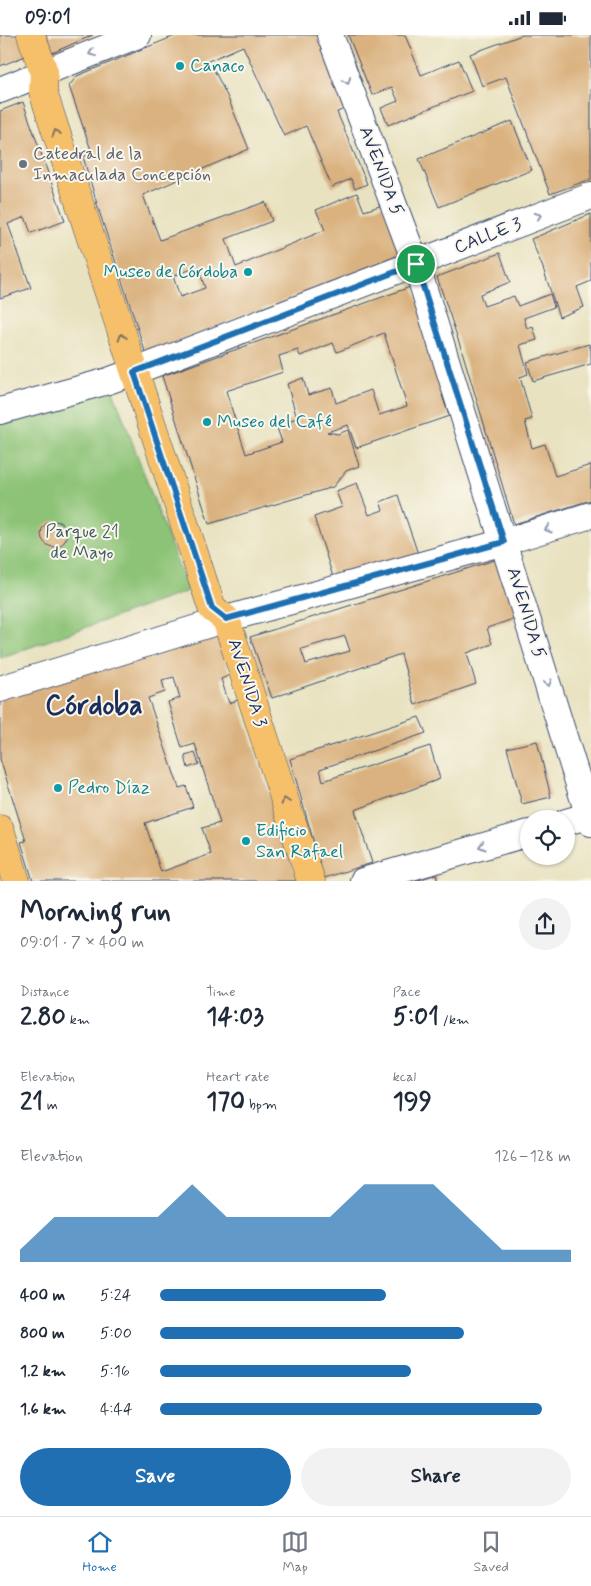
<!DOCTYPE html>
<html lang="en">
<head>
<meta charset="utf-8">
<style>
	:root { --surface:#fff; --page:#f2f2f3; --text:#1f2937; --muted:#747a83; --line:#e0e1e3; --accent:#1f6fb2 }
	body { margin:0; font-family:Mynerve,sans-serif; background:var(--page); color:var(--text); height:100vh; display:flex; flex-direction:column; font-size:19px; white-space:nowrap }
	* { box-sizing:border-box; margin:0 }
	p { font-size:16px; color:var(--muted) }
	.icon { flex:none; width:28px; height:28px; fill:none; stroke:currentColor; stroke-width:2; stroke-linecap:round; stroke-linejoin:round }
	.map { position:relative; height:846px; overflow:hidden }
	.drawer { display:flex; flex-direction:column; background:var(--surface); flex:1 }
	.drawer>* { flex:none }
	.controls { position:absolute; left:520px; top:775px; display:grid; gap:10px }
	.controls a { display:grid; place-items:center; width:55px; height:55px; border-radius:50%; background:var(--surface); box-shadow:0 1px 4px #0004; font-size:25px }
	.pin { position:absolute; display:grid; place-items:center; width:42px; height:42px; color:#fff; margin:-21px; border:2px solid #fff; border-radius:50%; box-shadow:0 1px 5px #0007 }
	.round { display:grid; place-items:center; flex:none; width:52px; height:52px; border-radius:26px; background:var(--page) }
	.head { display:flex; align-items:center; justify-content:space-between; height:85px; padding:0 20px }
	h1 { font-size:28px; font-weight:700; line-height:38px }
	.metrics { display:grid; grid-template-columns:repeat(3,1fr); gap:8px; height:85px; padding:5px 20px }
	.metrics div { display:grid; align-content:center }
	.metrics b { font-size:25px; font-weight:700 }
	.metrics small { font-size:14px; font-weight:400 }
	.metrics p { font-size:14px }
	.chart { height:140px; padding:10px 20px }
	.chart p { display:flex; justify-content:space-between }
	.chart svg { width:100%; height:90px; margin-top:5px; fill:var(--accent); opacity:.7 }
	.button { display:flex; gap:10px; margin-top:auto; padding:10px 20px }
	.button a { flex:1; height:58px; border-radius:30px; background:var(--accent); color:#fff; font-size:20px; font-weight:700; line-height:58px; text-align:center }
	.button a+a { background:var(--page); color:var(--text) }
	ul { padding:0 20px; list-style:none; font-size:16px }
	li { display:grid; grid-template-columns:80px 60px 1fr; align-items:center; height:38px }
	li i { height:12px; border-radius:6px; background:var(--accent) }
	.status { display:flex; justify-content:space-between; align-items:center; height:35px; padding:0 25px; background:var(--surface); direction:ltr }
	.status svg { height:14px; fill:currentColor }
	.dock { display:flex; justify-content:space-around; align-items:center; height:70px; border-top:1px solid var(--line); background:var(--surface); font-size:14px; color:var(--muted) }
	.dock a { display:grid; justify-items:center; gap:2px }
	.dock .on { color:var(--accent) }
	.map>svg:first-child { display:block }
	.green { fill:#8cc376; stroke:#54796a }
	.building { fill:#dab280; fill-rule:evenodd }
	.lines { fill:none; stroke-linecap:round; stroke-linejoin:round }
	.minor-casing { stroke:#3a4a6d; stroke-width:28 }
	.major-casing { stroke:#3a4a6d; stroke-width:29 }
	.minor { stroke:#fff; stroke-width:26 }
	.major { stroke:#f6c06b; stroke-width:28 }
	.oneway { stroke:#8d97ae }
	.oneway2 { stroke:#7e7064 }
	.route-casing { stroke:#fff; stroke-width:10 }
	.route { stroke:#1f6fb2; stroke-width:6 }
	.culture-dot { fill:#0f9aa8; stroke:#fbf7ec; stroke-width:2 }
	.worship-dot { fill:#6b7280; stroke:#fbf7ec; stroke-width:2 }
	.labels { text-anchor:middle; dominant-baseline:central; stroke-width:4; stroke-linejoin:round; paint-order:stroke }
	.culture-label { font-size:18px; fill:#0d838f; stroke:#fbf7ec; text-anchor:start }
	.worship-label { font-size:18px; fill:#5b616d; stroke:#fbf7ec; text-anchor:start }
	.street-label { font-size:18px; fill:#1b2f5e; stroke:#fbf7ec }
	.park-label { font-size:18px; fill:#3d5b65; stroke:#fbf7ec }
	.town-label { font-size:28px; font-weight:bold; fill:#1b2f5e; stroke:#fbf7ec }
</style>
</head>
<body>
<div class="status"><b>09:01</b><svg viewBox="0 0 49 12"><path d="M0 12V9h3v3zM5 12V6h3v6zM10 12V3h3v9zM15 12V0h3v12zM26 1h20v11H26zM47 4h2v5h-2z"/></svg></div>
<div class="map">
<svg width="591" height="846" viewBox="0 0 591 846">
	<rect width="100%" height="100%" fill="#fbf7ec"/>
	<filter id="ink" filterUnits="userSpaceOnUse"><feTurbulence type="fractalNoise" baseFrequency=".02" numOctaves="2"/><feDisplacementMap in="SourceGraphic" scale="10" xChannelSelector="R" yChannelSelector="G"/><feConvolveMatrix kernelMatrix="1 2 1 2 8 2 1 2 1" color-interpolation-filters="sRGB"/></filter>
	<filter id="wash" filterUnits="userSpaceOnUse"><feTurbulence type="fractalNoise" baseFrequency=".0096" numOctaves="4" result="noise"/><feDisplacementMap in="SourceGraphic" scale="20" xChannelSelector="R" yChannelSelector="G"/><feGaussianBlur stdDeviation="1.12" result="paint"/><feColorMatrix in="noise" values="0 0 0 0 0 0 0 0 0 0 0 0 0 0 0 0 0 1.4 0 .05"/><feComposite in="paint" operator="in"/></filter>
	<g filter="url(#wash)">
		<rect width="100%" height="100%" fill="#e8e2c0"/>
		<path class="green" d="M 111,350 L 188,556 L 0,623 L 0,383 Z"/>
		<g id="blocks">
			<g class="building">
				<path d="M 0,0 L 21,0 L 28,20 L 0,31 Z"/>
				<path d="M 46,0 L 93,0 L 52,18 Z"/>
				<path d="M 177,0 L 317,0 L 347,73 L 337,77 L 367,149 L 355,154 L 351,144 L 332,152 L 306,91 L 284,101 L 243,11 L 206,27 L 209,35 L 213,33 L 228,63 L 249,114 L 143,160 L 160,205 L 265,167 L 272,186 L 226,204 L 236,232 L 325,195 L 316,175 L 357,158 L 364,176 L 383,170 L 402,219 L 146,319 L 100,179 L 83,122 L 92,118 L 69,51 L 77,41 ZM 198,232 L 205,253 L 180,262 L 173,241 Z"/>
				<path d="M 348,0 L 405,0 L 421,40 L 459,25 L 472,56 L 388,90 L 381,73 L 398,66 L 392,52 L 372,60 Z"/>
				<path d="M 522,0 L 591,0 L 591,144 L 550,159 L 506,42 L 482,51 L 470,19 Z"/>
				<path d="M 23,67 L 65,186 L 31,198 L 25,182 L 8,189 L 31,253 L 0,263 L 0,76 Z"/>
				<path d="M 512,86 L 532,135 L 439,172 L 419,124 Z"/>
				<path d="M 591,179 L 591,246 L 577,252 L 584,272 L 559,282 L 543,233 L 531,204 Z"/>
				<path d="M 500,218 L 510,247 L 480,259 L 484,271 L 514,261 L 518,271 L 550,259 L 554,272 L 524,283 L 527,294 L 533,292 L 537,305 L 520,310 L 528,339 L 520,342 L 532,384 L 525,386 L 532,413 L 545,409 L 555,441 L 591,430 L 591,465 L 514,489 L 462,316 L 437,242 Z"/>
				<path d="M 413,251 L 448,358 L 442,360 L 449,381 L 356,413 L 348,390 L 327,397 L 338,399 L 348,395 L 359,431 L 346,436 L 333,452 L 209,489 L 162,341 ZM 384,298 L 407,371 L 379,380 L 371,355 L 336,368 L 332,353 L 308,360 L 303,343 L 287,349 L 297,383 L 276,390 L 282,407 L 246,419 L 226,356 L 283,337 L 279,321 L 298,315 L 300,321 L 333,308 L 337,317 Z"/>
				<path d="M 589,309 L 591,316 L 591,329 L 533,346 L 527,327 Z"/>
				<path d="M 357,448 L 369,480 L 383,475 L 380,467 L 398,460 L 418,519 L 334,545 L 314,482 L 342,472 L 336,456 Z"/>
				<circle cx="54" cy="499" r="13"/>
				<path d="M 501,523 L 522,581 L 487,593 L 492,609 L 467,618 L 476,649 L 415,670 L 401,619 L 272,663 L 250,602 ZM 345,601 L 350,616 L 306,629 L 301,614 Z"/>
				<path d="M 215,594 L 230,640 L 221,644 L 229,668 L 238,665 L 298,846 L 33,846 L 21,807 L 26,806 L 0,724 L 0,664 ZM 174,642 L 180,663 L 168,667 L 182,713 L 195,709 L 220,788 L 202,793 L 211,819 L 161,837 L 145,788 L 193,772 L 186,751 L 179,753 L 148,663 L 165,657 L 162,645 Z"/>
				<path d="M 419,682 L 426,698 L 320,734 L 323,746 L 430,711 L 440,744 L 355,775 L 372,828 L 324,843 L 290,724 Z"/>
				<path d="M 537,706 L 551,762 L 522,769 L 507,713 Z"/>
				<path d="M 195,718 L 199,729 L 188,733 L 185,721 Z"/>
				<path d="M 436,839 L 438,846 L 416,846 Z"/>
			</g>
		</g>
	</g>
	<g filter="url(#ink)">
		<use href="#blocks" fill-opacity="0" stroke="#3a4a6d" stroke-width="1"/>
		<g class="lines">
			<defs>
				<g id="minor">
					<path d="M 330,0 L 416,229 L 591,788"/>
					<path d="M 0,55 L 138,0"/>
					<path d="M 0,376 L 108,346 L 133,337 L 591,161"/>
					<path d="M 0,654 L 226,584 L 504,507 L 591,480"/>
					<path d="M 566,787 L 591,780"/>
					<path d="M 363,846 L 529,798"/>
				</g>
				<g id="major">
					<path d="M 31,0 L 44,37 L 43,57 L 212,573 L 226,584 L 311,846"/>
					<path d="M 0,794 L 16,846"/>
				</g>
			</defs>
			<use href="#minor" class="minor-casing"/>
			<use href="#major" class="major-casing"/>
			<use href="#minor" class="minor"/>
			<use href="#major" class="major"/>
		</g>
		<defs><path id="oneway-chevron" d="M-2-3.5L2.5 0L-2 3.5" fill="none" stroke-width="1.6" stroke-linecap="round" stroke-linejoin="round" transform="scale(1.25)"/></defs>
		<g class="oneway">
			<use href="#oneway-chevron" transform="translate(92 18) rotate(158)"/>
			<use href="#oneway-chevron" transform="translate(347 46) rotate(69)"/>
			<use href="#oneway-chevron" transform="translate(538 181) rotate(-21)"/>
			<use href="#oneway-chevron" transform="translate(548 494) rotate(163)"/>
			<use href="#oneway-chevron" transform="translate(548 648) rotate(73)"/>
			<use href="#oneway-chevron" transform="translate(482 811) rotate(164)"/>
		</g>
		<g class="oneway2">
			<use href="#oneway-chevron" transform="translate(56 98) rotate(-108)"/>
			<use href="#oneway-chevron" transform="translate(122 302) rotate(-108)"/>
			<use href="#oneway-chevron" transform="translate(285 766) rotate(-108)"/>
		</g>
	</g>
	<g class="lines" filter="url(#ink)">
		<defs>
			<path id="route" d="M 416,229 L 504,507 L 226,584 L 212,573 L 134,337 Z"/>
		</defs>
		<use href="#route" class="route-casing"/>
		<use href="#route" class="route"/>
	</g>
	<g class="culture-dot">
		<circle cx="180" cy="31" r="5"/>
		<circle cx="248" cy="237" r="5"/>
		<circle cx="207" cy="387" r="5"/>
		<circle cx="58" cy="753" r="5"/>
		<circle cx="246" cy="806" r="5"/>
	</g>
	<circle class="worship-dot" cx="23" cy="129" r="5"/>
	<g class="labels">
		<g class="culture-label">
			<text x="190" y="31">Canaco</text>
			<text x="238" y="237" text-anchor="end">Museo de Córdoba</text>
			<text x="217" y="387">Museo del Café</text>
			<text x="68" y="753">Pedro Díaz</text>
			<text x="256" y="796">Edificio<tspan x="256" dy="21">San Rafael</tspan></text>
		</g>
		<g class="worship-label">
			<text x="33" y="119">Catedral de la<tspan x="33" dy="21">Inmaculada Concepción</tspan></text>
		</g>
		<g class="street-label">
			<text transform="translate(381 136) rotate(69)">AVENIDA 5</text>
			<text transform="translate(488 201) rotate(-21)">CALLE 3</text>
			<text transform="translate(526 578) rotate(73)">AVENIDA 5</text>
			<text transform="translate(247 648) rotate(72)">AVENIDA 3</text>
		</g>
		<g class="park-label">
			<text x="82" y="497">Parque 21<tspan x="82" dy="21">de Mayo</tspan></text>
		</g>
		<g class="town-label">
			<text x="94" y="671">Córdoba</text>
		</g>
	</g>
</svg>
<div class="controls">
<a><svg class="icon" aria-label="locate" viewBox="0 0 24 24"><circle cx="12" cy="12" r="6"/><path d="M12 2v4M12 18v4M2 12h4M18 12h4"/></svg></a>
</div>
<div class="pin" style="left:416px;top:229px;background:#1e9e55"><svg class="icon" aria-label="arrive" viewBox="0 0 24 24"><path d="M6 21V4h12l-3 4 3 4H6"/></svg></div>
</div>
<section class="drawer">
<div class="head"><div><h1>Morning run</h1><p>09:01 · 7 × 400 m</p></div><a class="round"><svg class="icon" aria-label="share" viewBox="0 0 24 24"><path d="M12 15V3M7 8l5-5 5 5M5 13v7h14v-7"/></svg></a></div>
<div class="metrics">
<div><p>Distance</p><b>2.80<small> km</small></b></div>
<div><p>Time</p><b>14:03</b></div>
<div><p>Pace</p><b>5:01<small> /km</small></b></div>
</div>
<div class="metrics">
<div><p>Elevation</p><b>21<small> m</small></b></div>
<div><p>Heart rate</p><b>170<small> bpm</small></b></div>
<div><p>kcal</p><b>199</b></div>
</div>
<div class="chart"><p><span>Elevation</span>126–128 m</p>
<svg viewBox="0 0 160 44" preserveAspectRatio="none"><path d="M0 44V38L10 22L20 22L30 22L40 22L50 6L60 22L70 22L80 22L90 22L100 6L110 6L120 6L130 22L140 38L150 38L160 38V44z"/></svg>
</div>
<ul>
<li><b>400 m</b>5:24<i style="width:55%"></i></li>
<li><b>800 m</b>5:00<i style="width:74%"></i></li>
<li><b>1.2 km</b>5:16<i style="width:61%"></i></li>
<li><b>1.6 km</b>4:44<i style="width:93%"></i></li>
</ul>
<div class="button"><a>Save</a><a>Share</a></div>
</section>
<nav class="dock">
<a class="on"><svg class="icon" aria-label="home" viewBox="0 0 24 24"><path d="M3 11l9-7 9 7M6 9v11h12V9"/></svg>Home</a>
<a><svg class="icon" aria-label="map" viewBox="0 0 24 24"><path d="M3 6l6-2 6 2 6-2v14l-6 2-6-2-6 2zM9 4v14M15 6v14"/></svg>Map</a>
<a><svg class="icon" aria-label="saved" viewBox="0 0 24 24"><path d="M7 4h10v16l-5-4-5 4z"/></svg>Saved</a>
</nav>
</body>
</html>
